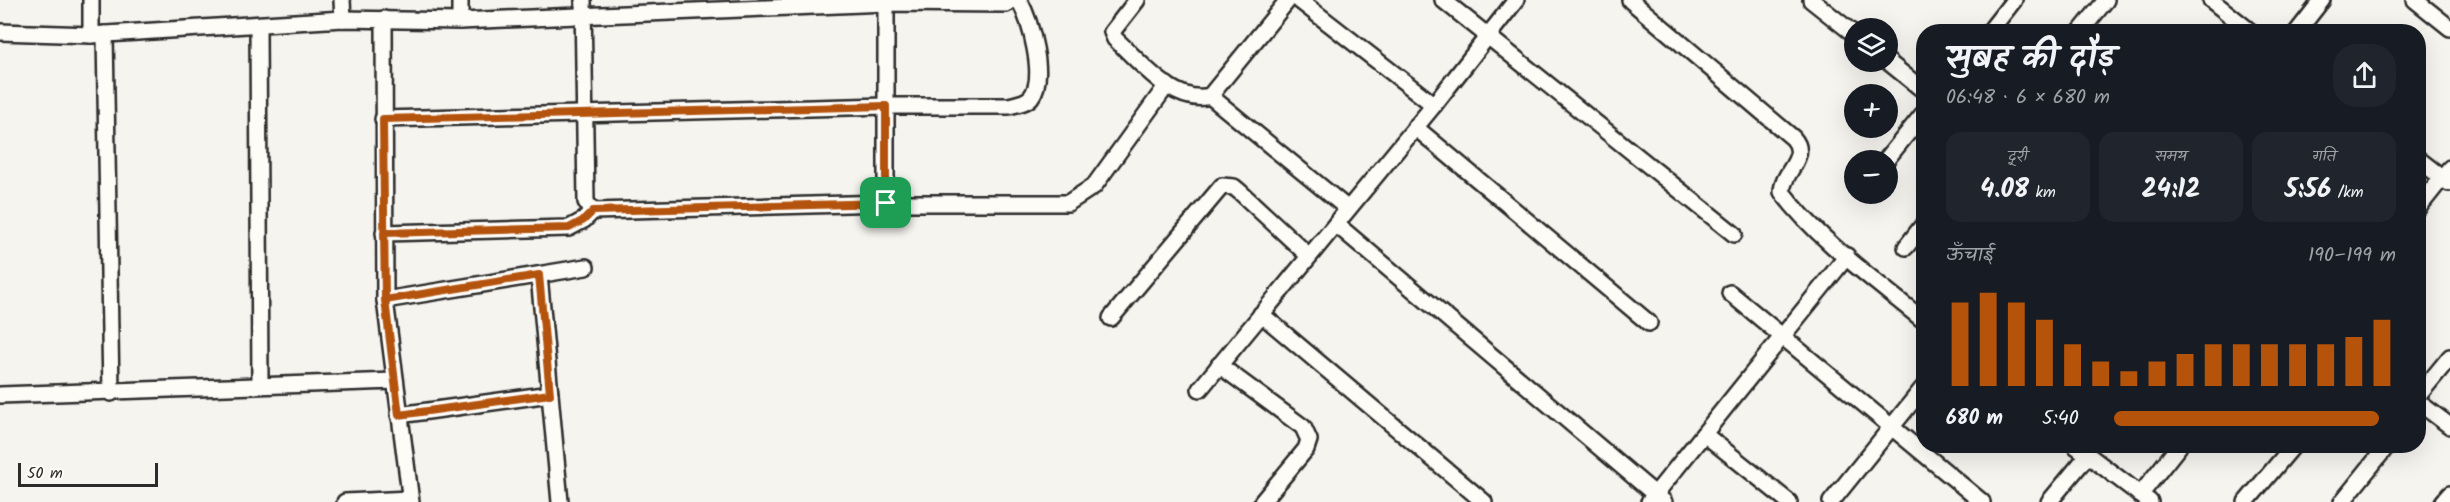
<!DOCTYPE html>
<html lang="hi">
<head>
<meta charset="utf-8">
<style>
	:root { --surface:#171b24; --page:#20242c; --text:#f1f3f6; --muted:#9ea1a6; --accent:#b45309 }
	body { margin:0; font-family:Kalam,"Playpen Sans Deva",sans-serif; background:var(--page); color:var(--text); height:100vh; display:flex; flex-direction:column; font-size:22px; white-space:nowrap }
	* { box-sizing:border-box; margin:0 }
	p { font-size:20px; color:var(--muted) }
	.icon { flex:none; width:33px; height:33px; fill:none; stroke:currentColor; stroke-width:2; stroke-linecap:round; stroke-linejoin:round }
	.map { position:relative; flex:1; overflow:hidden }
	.side { position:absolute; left:1916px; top:24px; width:510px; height:429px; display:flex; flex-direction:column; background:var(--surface); border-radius:24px; box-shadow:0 6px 24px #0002 }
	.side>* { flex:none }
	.tools { position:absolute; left:1844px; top:18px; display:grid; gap:12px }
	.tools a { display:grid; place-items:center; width:54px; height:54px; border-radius:50%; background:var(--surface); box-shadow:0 6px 24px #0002; font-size:30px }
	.scale { position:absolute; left:18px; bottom:15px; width:140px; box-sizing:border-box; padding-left:6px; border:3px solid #2b2b2b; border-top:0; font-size:16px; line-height:21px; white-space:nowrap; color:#2b2b2b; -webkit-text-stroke:4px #fdfcf7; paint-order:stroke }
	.pin { position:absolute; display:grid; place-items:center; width:51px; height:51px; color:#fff; margin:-26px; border-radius:12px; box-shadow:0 3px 9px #0006 }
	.round { display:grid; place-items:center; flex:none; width:63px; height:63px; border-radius:24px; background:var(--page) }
	.headline { display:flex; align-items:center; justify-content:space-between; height:102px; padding:0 30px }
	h1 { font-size:33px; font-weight:700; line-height:45px }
	.figures { display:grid; grid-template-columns:repeat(3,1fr); gap:9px; height:102px; padding:6px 30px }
	.figures div { display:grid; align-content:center; border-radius:15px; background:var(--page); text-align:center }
	.figures b { font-size:26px; font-weight:700 }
	.figures small { font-size:16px; font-weight:400 }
	.figures p { font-size:16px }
	.chart { height:168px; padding:12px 30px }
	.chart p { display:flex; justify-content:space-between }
	.chart svg { width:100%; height:108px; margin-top:6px; stroke:var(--accent); stroke-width:6 }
	ul { padding:0 30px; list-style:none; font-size:20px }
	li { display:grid; grid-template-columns:96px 72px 1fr; align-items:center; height:45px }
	li i { height:15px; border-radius:8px; background:var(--accent) }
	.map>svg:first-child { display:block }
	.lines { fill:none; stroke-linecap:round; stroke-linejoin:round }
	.minor-casing { stroke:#2b2b2b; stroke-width:20 }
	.minor { stroke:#fdfcf7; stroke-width:15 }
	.route-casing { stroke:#fff; stroke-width:12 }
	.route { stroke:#b45309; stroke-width:8 }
</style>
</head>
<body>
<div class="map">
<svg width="2450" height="502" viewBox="0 0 2450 502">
	<rect width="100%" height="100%" fill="#f5f4ef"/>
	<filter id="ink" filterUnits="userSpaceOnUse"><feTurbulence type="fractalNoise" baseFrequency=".0167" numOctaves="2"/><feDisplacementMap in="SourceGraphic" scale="12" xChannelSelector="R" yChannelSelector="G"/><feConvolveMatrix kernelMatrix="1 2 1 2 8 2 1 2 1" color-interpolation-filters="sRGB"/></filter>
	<g filter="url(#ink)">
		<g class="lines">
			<defs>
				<g id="minor">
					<path d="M 91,0 L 91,35"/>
					<path d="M 342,0 L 343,19"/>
					<path d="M 460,0 L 460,21"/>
					<path d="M 583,0 L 586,202 L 593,211"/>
					<path d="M 1137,0 L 1112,32 L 1115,39 C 1139,60 1174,106 1210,96 L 1288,0"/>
					<path d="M 1299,0 L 1434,105"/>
					<path d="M 1443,0 L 1734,234"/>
					<path d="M 1630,0 L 1793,138 C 1810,157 1782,172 1782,192 C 1818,240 1876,281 1923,320"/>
					<path d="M 1811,0 L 1854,34"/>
					<path d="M 2211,0 L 2251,32"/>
					<path d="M 2415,0 L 2450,28"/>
					<path d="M 384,19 L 385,300 L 411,502"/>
					<path d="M 258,25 L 260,385"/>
					<path d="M 0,32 L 91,35 L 343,19 L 460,21 L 886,3 L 1006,4 L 1013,0"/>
					<path d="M 1989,32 L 2014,0"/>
					<path d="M 2080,32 L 2106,0"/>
					<path d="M 2297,32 L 2322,0"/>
					<path d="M 105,34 L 111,393"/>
					<path d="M 1887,61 L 1923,90"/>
					<path d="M 1210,96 L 1348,209"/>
					<path d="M 383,119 L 886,106 L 1009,106 C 1016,104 1026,103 1031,97 C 1047,77 1030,20 1019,0"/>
					<path d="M 1415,127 L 1649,323"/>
					<path d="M 2418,159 L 2449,183"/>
					<path d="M 1886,160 L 1923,114"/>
					<path d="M 886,203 L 886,0"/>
					<path d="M 2418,208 L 2450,168"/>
					<path d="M 1336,224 L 1664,502"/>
					<path d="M 384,233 L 569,228 L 584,220 L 593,211 L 886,203 L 1068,203 L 1094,186 L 1167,85"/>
					<path d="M 1906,247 L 1923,225"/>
					<path d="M 539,275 L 560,502"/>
					<path d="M 1730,293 L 1982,502"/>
					<path d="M 385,300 L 586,267"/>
					<path d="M 1261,314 L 1484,502"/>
					<path d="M 1111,318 L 1222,186 L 1234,187 L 1240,192 L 1309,256"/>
					<path d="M 1219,365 L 1303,427 L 1309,440 L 1306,449 L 1262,502"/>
					<path d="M 1200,389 L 1434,105 L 1516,0"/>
					<path d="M 0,395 L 395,381"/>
					<path d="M 2418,396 L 2450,357"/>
					<path d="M 2418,402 L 2450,426"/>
					<path d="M 399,415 L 550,394"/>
					<path d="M 1704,434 L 1789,502"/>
					<path d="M 2076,446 L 2150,502"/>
					<path d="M 2140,495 L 2179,446"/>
					<path d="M 345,502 L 410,499"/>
					<path d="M 1649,502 L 1847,256"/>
					<path d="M 1831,502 L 1923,388"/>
					<path d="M 2049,502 L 2088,455"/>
					<path d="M 2246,502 L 2293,446"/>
					<path d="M 2342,502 L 2387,446"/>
					<path d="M 2443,502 L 2450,494"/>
				</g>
			</defs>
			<use href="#minor" class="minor-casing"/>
			<use href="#minor" class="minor"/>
		</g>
	</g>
	<g class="lines" filter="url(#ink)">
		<defs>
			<path id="route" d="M 886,203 L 593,211 L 584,220 L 569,228 L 384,233 L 385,300 L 399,415 L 550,394 L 539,275 L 385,300 L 383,119 L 886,106 L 886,203"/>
		</defs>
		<use href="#route" class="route-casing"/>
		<use href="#route" class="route"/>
	</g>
</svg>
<div class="tools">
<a><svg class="icon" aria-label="layers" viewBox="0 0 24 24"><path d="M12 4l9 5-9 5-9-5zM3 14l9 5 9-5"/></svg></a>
<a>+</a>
<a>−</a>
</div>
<div class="scale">50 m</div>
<div class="pin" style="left:886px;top:203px;background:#1e9e55"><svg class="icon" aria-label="arrive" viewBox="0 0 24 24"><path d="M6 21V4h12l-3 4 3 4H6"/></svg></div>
<section class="side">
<div class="headline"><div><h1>सुबह की दौड़</h1><p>06:48 · 6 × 680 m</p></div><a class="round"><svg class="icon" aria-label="share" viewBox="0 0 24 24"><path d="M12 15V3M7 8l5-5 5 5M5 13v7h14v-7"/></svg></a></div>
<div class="figures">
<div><p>दूरी</p><b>4.08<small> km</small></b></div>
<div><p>समय</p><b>24:12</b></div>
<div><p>गति</p><b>5:56<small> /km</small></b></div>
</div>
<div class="chart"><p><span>ऊँचाई</span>190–199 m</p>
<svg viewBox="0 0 160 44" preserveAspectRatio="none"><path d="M5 44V10M15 44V6M25 44V10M35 44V17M45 44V27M55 44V34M65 44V38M75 44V34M85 44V31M95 44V27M105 44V27M115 44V27M125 44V27M135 44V27M145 44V24M155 44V17"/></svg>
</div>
<ul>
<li><b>680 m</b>5:40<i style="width:94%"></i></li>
</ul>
</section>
</div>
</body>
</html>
